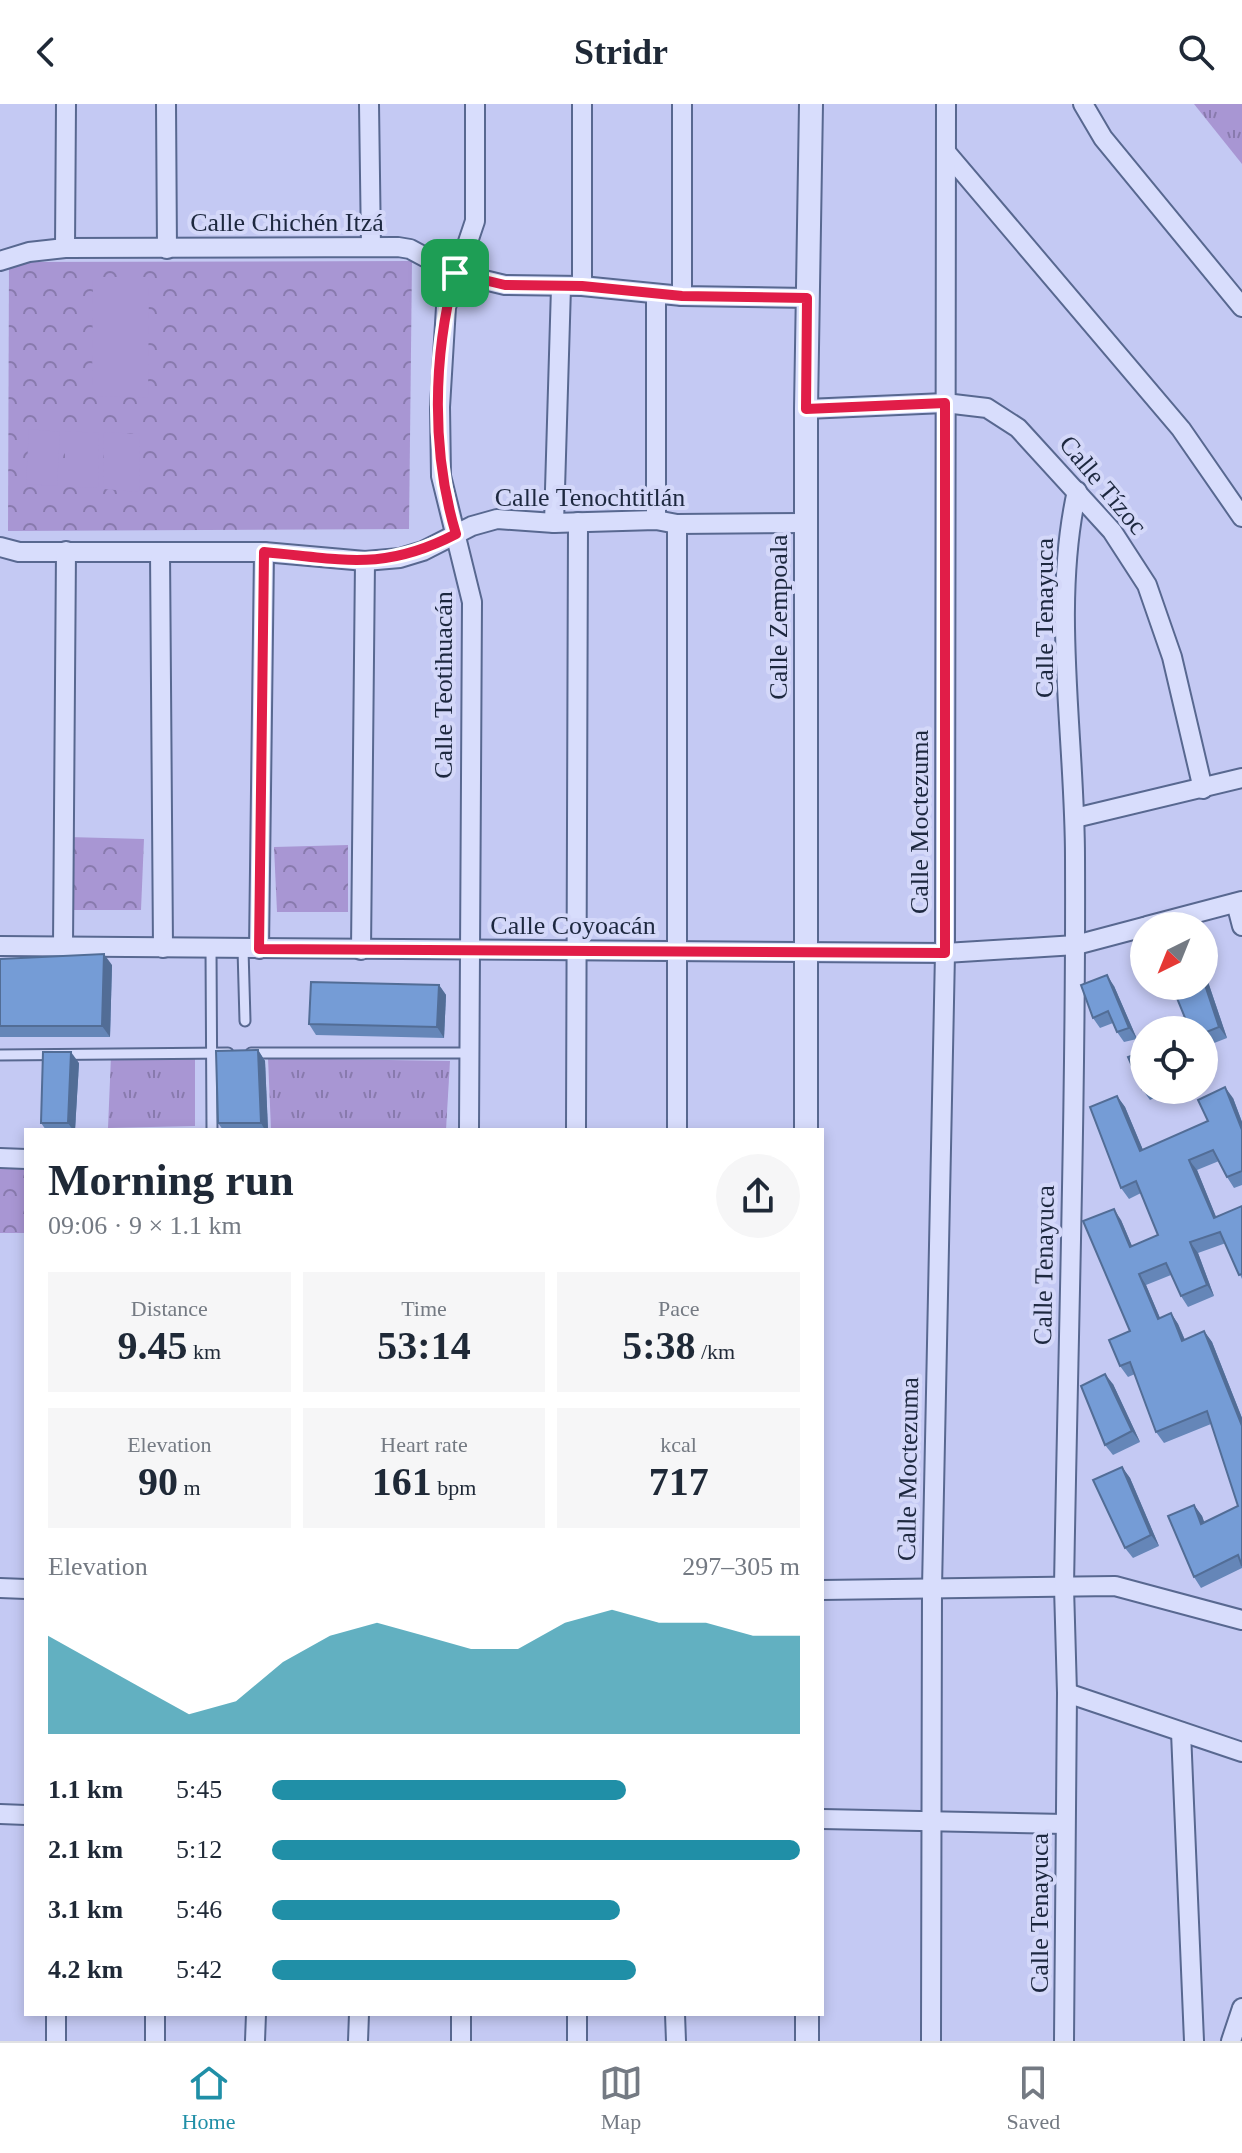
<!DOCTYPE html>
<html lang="en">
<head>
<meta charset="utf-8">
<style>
	:root { --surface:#fff; --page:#f6f6f7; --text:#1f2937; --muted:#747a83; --line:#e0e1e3; --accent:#208fa7 }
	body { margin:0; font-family:Georgia,serif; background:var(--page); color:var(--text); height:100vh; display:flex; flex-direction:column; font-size:30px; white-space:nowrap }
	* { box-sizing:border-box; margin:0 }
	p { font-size:26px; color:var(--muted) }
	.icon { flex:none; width:44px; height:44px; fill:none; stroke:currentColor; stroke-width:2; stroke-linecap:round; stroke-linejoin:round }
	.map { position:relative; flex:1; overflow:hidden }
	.drawer { position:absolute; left:24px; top:1024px; width:800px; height:888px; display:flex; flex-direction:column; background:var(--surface); border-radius:0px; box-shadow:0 4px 12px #0003 }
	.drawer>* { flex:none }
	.needle { width:52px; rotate:223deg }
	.controls { position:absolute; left:1130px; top:808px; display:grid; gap:16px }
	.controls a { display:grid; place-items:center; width:88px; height:88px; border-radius:50%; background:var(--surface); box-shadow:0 4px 12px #0003; font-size:40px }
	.pin { position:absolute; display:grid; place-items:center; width:68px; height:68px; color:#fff; margin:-34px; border-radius:16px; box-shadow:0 4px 12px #0006 }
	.round { display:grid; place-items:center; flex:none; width:84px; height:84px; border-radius:42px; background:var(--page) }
	.summary { display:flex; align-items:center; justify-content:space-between; height:136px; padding:0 24px }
	h1 { font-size:44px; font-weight:800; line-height:60px }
	.figures { display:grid; grid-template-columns:repeat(3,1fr); gap:12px; height:136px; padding:8px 24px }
	.figures div { display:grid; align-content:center; border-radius:0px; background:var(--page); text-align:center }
	.figures b { font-size:40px; font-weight:800 }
	.figures small { font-size:22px; font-weight:400 }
	.figures p { font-size:22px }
	.chart { height:224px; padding:16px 24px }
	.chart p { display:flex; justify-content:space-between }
	.chart svg { width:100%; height:144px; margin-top:8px; fill:var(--accent); opacity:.7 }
	ul { padding:0 24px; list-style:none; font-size:26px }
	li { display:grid; grid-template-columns:128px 96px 1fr; align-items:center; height:60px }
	li i { height:20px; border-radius:10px; background:var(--accent) }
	header { display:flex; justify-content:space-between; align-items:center; height:104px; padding:0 24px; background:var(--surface); font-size:36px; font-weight:800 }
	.tab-bar { display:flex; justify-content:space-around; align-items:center; height:112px; border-top:2px solid var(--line); background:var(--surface); font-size:22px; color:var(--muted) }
	.tab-bar a { display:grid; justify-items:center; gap:4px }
	.tab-bar .selected { color:var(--accent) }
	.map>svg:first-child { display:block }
	.grass { fill:url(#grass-tufts) }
	.park { fill:url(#park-crowns) }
	.pitch { fill:#a896d3 }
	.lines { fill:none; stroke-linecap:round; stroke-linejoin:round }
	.service-casing { stroke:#586890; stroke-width:13 }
	.minor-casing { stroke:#586890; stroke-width:22 }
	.tertiary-casing { stroke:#586890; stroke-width:26 }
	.service { stroke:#d8ddfc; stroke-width:9 }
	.minor { stroke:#d8ddfc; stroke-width:18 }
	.tertiary { stroke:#d8ddfc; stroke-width:22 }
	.wall { fill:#6586b8 }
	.shaded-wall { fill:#526d96 }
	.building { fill:#759cd6; stroke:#526d96; stroke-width:2 }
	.route-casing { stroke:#fff; stroke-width:16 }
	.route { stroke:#e11d48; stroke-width:10 }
	.labels { text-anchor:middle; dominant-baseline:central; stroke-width:8; stroke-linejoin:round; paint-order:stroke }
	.street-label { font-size:26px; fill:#1d283f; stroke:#d4d8f9 }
</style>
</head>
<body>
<header><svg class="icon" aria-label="back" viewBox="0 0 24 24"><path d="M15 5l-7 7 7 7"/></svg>Stridr<svg class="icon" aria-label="search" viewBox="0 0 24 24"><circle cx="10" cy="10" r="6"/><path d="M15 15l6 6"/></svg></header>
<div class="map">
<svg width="1242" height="1937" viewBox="0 0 1242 1937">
	<defs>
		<pattern id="grass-tufts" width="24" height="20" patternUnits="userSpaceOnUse" patternTransform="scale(2)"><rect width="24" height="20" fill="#a896d3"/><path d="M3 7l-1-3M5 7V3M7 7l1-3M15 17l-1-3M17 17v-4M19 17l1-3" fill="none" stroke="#887aad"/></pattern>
		<pattern id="park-crowns" width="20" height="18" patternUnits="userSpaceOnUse" patternTransform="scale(2)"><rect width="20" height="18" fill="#a896d3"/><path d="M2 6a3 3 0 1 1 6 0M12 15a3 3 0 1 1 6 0" fill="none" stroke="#887aad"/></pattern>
	</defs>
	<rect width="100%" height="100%" fill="#c4c9f3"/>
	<g class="grass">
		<path d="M 1194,0 L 1242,0 L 1242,60 Z"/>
		<path d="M 111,952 L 195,952 L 195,1022 L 108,1024 Z"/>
		<path d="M 268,954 L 450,957 L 446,1026 L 271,1026 Z"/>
	</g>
	<g class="park">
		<path d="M 412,157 L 409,425 L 8,427 L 9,158 Z"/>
		<path d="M 68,733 L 144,735 L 141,806 L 68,806 Z"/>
		<path d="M 348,741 L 348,808 L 277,808 L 274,743 Z"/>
		<path d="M 0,1062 L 26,1063 L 26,1129 L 0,1129 Z"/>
	</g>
	<g class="pitch">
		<path d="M 93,173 L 149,173 L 148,294 L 92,292 Z"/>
		<path d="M 29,325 L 60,328 L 57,382 L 26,380 Z"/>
		<path d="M 65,327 L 99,329 L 98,384 L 65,383 Z"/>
		<path d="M 104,328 L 140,330 L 139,388 L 103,385 Z"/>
	</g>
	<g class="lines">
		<defs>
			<g id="service">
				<path d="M 211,844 L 212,1026"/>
				<path d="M 243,845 L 245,917"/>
				<path d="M 251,949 L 467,949"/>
				<path d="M 0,951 L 228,949"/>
			</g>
			<g id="minor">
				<path d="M 166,0 L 167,145"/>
				<path d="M 369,0 L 371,143"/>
				<path d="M 582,0 L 582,182"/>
				<path d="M 682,0 L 682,192"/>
				<path d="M 1083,0 L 1103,34 L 1242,203"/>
				<path d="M 946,48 L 1181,325 L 1242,413"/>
				<path d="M 65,144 L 66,0"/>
				<path d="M 0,157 L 29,148 L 65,144 L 398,143 L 410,145 L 455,169 L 505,181 L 582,182 L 682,192 L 807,194"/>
				<path d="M 806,305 L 945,299 L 987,304 L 1018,324 L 1112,427 L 1147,481 L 1172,553 L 1203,685"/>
				<path d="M 656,416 L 656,190"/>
				<path d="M 554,419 L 561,183"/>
				<path d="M 0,443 L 19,448 L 264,448 L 365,457 L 400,454 L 423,447 L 472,422 L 497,415 L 554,419 L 656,416 L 677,420 L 805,419"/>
				<path d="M 160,448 L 163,844"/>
				<path d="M 1075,714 L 1242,674"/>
				<path d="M 1236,799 L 1242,822"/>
				<path d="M 1147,822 L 1242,797"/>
				<path d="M 0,842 L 945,849 L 1076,841 L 1144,823"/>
				<path d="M 63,842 L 66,447"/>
				<path d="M 259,845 L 264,448"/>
				<path d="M 361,846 L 365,457"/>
				<path d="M 469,1026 L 472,498 L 441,372 L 440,303 L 446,203 L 475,117 L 475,0"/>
				<path d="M 576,1026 L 578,418"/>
				<path d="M 677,1026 L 677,420"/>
				<path d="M 0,1054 L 26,1055"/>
				<path d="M 0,1484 L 26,1485"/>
				<path d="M 822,1486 L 1115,1482 L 1242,1516"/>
				<path d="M 1067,1589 L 1242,1648"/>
				<path d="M 1181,1628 L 1194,1937"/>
				<path d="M 0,1710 L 26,1711"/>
				<path d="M 822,1715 L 1065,1720"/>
				<path d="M 675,1910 L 676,1937"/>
				<path d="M 56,1937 L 56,1910"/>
				<path d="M 155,1937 L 155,1910"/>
				<path d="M 255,1937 L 256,1910"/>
				<path d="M 358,1937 L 359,1910"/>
				<path d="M 461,1937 L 461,1910"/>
				<path d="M 577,1937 L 577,1910"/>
				<path d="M 931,1937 L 932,1484 L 945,849 L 946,0"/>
				<path d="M 1064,1937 L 1067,1589 L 1064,1483 C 1068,1240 1076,997 1075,753 C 1075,634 1051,502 1077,387"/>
				<path d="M 1231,1937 L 1242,1904"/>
			</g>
			<g id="tertiary">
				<path d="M 806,1026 L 806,305 L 811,0"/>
				<path d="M 807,1910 L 807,1937"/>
			</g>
		</defs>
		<use href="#service" class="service-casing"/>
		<use href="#minor" class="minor-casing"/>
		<use href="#tertiary" class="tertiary-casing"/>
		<use href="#service" class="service"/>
		<use href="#minor" class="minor"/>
		<use href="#tertiary" class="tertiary"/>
	</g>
	<g class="wall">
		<path d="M 0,855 L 112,861 L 110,933 L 0,933 Z"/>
		<path d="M 1205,869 L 1227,934 L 1204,943 L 1204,926 Z"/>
		<path d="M 439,881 L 446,891 L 444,934 L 316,931 L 309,920 Z"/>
		<path d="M 1114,882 L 1137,935 L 1124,938 L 1117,928 L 1113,919 L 1100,924 L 1093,914 Z"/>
		<path d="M 258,946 L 265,957 L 268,1026 L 223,1026 L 218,1019 Z"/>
		<path d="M 1144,947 L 1144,986 L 1171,986 L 1150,996 L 1142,985 Z"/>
		<path d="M 79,959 L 75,1026 L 46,1026 L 41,1019 Z"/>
		<path d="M 1117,992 L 1125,1003 L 1143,1046 L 1208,1017 L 1233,994 L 1242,1018 L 1242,1081 L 1234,1084 L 1227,1073 L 1219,1057 L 1197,1066 L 1216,1113 L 1242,1102 L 1242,1175 L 1226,1139 L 1198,1149 L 1214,1192 L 1188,1203 L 1181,1192 L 1171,1171 L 1146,1181 L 1160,1214 L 1171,1209 L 1178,1220 L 1185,1236 L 1204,1227 L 1212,1238 L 1242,1314 L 1242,1464 L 1201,1484 L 1194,1473 L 1194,1401 L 1202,1412 L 1204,1418 L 1238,1402 L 1211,1320 L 1164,1339 L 1156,1328 L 1135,1270 L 1128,1273 L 1120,1262 L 1130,1227 L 1121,1116 L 1132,1142 L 1158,1131 L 1141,1089 L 1129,1095 L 1121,1084 Z"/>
		<path d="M 1113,1280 L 1140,1338 L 1113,1351 L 1105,1341 Z"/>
		<path d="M 1122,1363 L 1130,1374 L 1159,1442 L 1133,1454 L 1125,1444 Z"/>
	</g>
	<g class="shaded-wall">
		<path d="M 104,850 L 112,861 L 110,933 L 102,922 Z"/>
		<path d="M 1204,868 L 1205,869 L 1227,934 L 1219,923 L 1204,878 Z"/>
		<path d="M 1107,871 L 1114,882 L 1137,935 L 1129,924 Z"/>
		<path d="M 439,881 L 446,891 L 444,934 L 437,923 Z"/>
		<path d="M 258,946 L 265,957 L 268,1026 L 265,1026 L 261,1019 Z"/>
		<path d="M 71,948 L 79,959 L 75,1026 L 73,1026 L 68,1019 Z"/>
		<path d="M 1225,983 L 1233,994 L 1242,1018 L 1242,1026 Z"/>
		<path d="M 1117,992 L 1125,1003 L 1148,1058 L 1140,1047 Z"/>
		<path d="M 1189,1056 L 1197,1066 L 1221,1125 L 1214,1114 Z"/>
		<path d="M 1114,1105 L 1121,1116 L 1137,1154 L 1130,1143 Z"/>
		<path d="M 1190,1138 L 1198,1149 L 1214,1192 L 1207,1181 Z"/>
		<path d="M 1139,1170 L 1146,1181 L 1165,1226 L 1158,1215 Z"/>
		<path d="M 1171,1209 L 1178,1220 L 1190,1248 L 1182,1237 Z"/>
		<path d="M 1204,1227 L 1212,1238 L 1242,1314 L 1242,1322 Z"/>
		<path d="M 1105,1270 L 1113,1280 L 1140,1338 L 1132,1327 Z"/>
		<path d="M 1122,1363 L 1130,1374 L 1159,1442 L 1151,1431 Z"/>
		<path d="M 1194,1401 L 1202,1412 L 1209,1431 L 1201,1420 Z"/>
	</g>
	<g class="building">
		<path d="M 104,850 L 102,922 L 0,922 L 0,855 Z"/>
		<path d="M 1107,871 L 1129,924 L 1117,928 L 1108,907 L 1093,914 L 1081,881 Z"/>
		<path d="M 311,878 L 439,881 L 437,923 L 309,920 Z"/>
		<path d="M 1204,878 L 1219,923 L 1204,929 L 1204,926 L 1190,926 L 1172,882 L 1204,882 Z"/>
		<path d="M 258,946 L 261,1019 L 218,1019 L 216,947 Z"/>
		<path d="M 1144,947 L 1144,984 L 1142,985 L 1128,953 Z"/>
		<path d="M 43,948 L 71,948 L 68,1019 L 41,1019 Z"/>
		<path d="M 1225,983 L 1242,1026 L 1242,1067 L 1227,1073 L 1213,1046 L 1189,1056 L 1214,1114 L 1242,1102 L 1242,1170 L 1239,1171 L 1220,1128 L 1190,1138 L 1207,1181 L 1181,1192 L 1166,1159 L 1139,1170 L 1158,1215 L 1171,1209 L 1182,1237 L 1204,1227 L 1242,1322 L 1242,1462 L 1238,1451 L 1194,1473 L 1168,1412 L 1194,1401 L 1201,1420 L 1238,1402 L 1207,1307 L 1156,1328 L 1130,1258 L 1120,1262 L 1109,1236 L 1130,1227 L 1083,1117 L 1114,1105 L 1130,1143 L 1158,1131 L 1136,1077 L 1121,1084 L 1090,1003 L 1117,992 L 1140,1047 L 1208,1017 L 1198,996 Z"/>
		<path d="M 1105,1270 L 1132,1327 L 1105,1341 L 1081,1282 Z"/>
		<path d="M 1122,1363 L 1151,1431 L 1125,1444 L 1093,1376 Z"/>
	</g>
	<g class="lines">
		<defs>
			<path id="route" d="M 455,169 L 505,181 L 582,182 L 682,192 L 807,194 L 806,305 L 945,299 L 945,849 L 259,845 L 264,448 C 342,455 383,468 456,430 C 431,347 433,252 455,169 Z"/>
		</defs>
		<use href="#route" class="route-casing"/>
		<use href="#route" class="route"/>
	</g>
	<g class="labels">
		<g class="street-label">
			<text x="287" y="118">Calle Chichén Itzá</text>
			<text transform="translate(1103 381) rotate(50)">Calle Tízoc</text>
			<text x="590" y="393">Calle Tenochtitlán</text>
			<text transform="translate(778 513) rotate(-90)">Calle Zempoala</text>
			<text transform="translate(1044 514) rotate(-90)">Calle Tenayuca</text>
			<text transform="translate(443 581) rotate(-90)">Calle Teotihuacán</text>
			<text transform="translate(919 718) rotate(-90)">Calle Moctezuma</text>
			<text x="573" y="821">Calle Coyoacán</text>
			<text transform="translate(1044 1161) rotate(-89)">Calle Tenayuca</text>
			<text transform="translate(908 1365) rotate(-89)">Calle Moctezuma</text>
			<text transform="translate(1039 1809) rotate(-90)">Calle Tenayuca</text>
		</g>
	</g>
</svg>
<div class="controls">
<a><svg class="needle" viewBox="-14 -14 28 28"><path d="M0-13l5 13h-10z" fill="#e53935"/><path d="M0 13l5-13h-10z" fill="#747a83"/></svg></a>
<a><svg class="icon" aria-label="locate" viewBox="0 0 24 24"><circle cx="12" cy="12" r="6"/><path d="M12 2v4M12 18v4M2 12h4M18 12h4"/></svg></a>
</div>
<div class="pin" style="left:455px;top:169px;background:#1e9e55"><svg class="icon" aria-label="arrive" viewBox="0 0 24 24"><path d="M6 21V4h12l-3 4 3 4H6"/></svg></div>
<section class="drawer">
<div class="summary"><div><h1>Morning run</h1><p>09:06 · 9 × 1.1 km</p></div><a class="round"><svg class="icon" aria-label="share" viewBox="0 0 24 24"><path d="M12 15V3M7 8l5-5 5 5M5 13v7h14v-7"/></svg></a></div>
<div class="figures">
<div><p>Distance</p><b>9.45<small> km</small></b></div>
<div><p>Time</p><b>53:14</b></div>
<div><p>Pace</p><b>5:38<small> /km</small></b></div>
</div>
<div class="figures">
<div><p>Elevation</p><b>90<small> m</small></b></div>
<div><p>Heart rate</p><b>161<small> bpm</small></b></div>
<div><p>kcal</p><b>717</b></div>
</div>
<div class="chart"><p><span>Elevation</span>297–305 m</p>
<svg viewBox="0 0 160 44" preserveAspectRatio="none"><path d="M0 44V14L10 22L20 30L30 38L40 34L50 22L60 14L70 10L80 14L90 18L100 18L110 10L120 6L130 10L140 10L150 14L160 14V44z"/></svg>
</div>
<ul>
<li><b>1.1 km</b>5:45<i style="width:67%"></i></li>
<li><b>2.1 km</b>5:12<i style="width:100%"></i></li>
<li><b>3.1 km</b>5:46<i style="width:66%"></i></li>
<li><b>4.2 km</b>5:42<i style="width:69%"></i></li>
</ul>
</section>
</div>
<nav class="tab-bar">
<a class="selected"><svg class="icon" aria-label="home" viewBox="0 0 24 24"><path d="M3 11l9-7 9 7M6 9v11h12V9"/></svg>Home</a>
<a><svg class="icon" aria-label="map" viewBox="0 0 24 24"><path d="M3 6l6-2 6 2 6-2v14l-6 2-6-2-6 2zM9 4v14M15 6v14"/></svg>Map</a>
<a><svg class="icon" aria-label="saved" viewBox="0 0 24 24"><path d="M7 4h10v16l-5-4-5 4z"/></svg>Saved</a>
</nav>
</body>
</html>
